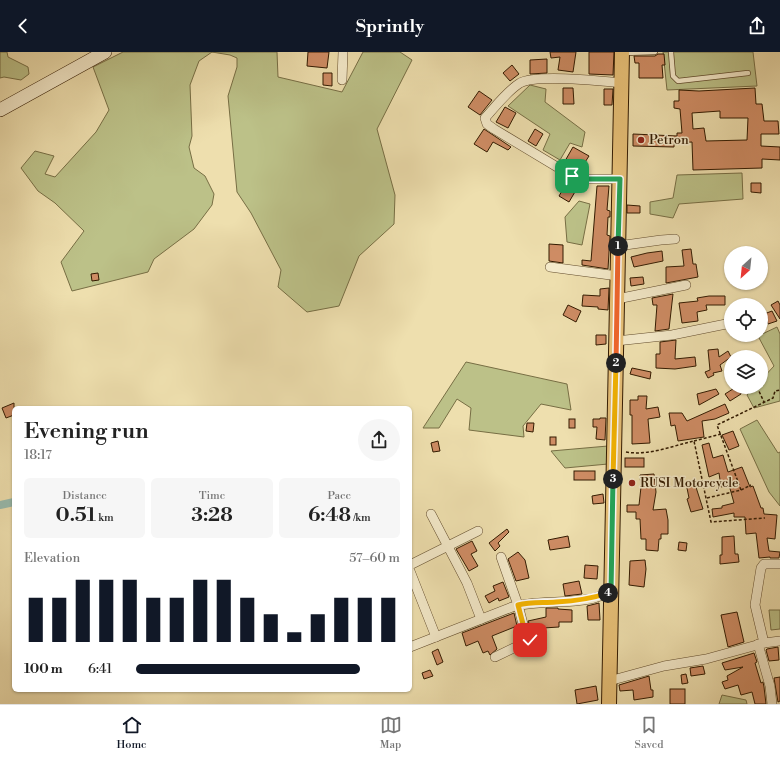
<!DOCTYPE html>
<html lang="en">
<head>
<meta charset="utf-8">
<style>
	:root { --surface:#fff; --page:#f6f6f6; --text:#222; --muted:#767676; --line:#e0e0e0; --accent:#111827 }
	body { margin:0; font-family:"Libre Bodoni",serif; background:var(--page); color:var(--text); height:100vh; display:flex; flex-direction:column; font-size:15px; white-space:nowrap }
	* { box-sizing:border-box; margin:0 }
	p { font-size:13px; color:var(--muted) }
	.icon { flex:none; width:22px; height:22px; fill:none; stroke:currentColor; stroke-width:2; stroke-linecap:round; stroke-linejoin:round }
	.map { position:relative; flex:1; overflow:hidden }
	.panel { position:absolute; left:12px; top:354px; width:400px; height:286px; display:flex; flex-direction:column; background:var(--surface); border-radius:6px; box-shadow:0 1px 3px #0004 }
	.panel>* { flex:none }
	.needle { width:26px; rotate:207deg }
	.tools { position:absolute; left:724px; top:194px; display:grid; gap:8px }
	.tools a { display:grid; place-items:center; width:44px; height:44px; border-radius:50%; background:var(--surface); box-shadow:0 1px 3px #0004; font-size:20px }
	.pin { position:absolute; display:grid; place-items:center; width:34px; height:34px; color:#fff; margin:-17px; border-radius:8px; box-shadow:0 2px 6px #0006 }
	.km { position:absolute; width:20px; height:20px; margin:-10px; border-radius:50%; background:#222; color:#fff; font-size:11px; line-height:20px; text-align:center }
	.round { display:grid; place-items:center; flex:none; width:42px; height:42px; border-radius:21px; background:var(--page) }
	.head { display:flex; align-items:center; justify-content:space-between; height:68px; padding:0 12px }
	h1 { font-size:22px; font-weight:600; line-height:30px }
	.figures { display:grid; grid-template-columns:repeat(3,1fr); gap:6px; height:68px; padding:4px 12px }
	.figures div { display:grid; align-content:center; border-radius:6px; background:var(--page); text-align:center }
	.figures b { font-size:20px; font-weight:600 }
	.figures small { font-size:11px; font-weight:400 }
	.figures p { font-size:11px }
	.chart { height:112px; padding:8px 12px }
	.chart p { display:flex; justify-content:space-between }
	.chart svg { width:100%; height:72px; margin-top:4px; stroke:var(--accent); stroke-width:6 }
	ul { padding:0 12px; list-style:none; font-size:13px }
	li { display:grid; grid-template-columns:64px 48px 1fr; align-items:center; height:30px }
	li i { height:10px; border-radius:5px; background:var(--accent) }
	header { display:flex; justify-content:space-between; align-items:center; height:52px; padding:0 12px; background:var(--accent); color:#fff; font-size:18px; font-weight:600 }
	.dock { display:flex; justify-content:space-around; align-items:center; height:56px; border-top:1px solid var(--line); background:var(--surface); font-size:11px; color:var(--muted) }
	.dock a { display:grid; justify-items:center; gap:2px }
	.dock .current { color:var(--accent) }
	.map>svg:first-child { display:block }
	.green { fill:#bcc188; stroke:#776e44 }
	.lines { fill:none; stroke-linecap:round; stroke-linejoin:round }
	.canal { stroke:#99bcaf; stroke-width:8 }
	.building { fill:#ce8c64; stroke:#321a00; fill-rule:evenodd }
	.service-casing { stroke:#614b2c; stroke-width:6 }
	.minor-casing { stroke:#614b2c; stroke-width:10 }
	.secondary-casing { stroke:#321a00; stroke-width:14 }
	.primary-casing { stroke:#321a00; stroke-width:16 }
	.path { stroke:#321a00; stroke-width:1.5; stroke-dasharray:3 2; stroke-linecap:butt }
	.service { stroke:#f4eaca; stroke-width:4.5 }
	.minor { stroke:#f4eaca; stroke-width:9 }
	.secondary { stroke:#f4eaca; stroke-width:13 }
	.primary { stroke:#e7c077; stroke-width:14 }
	.split-1-casing { stroke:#fff; stroke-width:8 }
	.split-2-casing { stroke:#fff; stroke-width:8 }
	.split-3-casing { stroke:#fff; stroke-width:8 }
	.split-4-casing { stroke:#fff; stroke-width:8 }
	.split-5-casing { stroke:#fff; stroke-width:8 }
	.split-1 { stroke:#22a559; stroke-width:5 }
	.split-2 { stroke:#f0652b; stroke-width:5 }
	.split-3 { stroke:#f5b400; stroke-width:5 }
	.split-4 { stroke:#22a559; stroke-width:5 }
	.split-5 { stroke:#f5b400; stroke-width:5 }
	.poi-dot { fill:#8f2418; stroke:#f4eaca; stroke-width:1.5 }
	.labels { text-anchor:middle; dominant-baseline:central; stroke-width:3; stroke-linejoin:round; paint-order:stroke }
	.poi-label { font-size:13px; fill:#321a00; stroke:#f4eaca; text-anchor:start }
</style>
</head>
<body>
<header><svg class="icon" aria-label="back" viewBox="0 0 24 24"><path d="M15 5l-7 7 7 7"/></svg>Sprintly<svg class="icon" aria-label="share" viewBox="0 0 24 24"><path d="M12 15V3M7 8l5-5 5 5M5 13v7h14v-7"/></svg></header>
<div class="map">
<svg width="780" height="652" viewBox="0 0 780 652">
	<rect width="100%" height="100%" fill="#eedfae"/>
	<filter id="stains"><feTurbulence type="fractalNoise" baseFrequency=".005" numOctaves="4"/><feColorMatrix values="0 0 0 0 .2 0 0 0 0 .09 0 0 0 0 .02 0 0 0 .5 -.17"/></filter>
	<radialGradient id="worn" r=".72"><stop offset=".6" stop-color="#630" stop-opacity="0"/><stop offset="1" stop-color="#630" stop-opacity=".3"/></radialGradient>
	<g class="green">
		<path d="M 0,0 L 7,0 L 8,5 L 28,15 L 29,22 L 21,28 L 4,25 L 0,26 Z"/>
		<path d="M 123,0 L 277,0 L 278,25 L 342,40 L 363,0 L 400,0 L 412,8 L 377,77 L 395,143 L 394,172 L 359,204 L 339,254 L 307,260 L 278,235 L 281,218 L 251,161 L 237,140 L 228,44 L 237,15 L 237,6 L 230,3 L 212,0 L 199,9 L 190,33 L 192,84 L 189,95 L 194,116 L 205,124 L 214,142 L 212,153 L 194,177 L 154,207 L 148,220 L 72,239 L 61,210 L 84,179 L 55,151 L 38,139 L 21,116 L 35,99 L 54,104 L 45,122 L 55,125 L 96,80 L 109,58 L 93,15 Z"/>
		<path d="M 663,0 L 753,0 L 757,34 L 667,38 Z"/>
		<path d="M 530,33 L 546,37 L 545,50 L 585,80 L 582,95 L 570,91 L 560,108 L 543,98 L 550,82 L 508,54 Z"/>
		<path d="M 742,121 L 743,147 L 679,152 L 673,166 L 650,162 L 650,150 L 673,146 L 677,123 Z"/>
		<path d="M 579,149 L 590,152 L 582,193 L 567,190 L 565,165 Z"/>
		<path d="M 777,275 L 780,282 L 780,349 L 754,356 L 747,343 L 754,335 L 761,335 L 761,328 L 774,314 L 758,284 Z"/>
		<path d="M 466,310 L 567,332 L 571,358 L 541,352 L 523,374 L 524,385 L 469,378 L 471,356 L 457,347 L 439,376 L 423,376 Z"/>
		<path d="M 757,368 L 778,401 L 780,400 L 780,454 L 769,440 L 740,377 Z"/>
		<path d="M 608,394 L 608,412 L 565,416 L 551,399 Z"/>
		<path d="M 769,558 L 780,558 L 780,577 L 771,578 Z"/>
		<path d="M 722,643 L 746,648 L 747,652 L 719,652 Z"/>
	</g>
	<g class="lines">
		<path class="canal" d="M 0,453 L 14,450"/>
	</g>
	<g class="building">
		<path d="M 308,0 L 329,0 L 327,16 L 307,14 Z"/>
		<path d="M 550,0 L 576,0 L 573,20 L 558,18 L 560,5 L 551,6 Z"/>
		<path d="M 589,0 L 614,0 L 613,23 L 589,22 Z"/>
		<path d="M 658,2 L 664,2 L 665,13 L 662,13 L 663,26 L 639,26 L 639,11 L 635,11 L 634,4 L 655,4 Z"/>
		<path d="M 547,7 L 547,21 L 530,22 L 530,8 Z"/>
		<path d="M 512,13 L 519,22 L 510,29 L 503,21 Z"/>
		<path d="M 323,21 L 332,21 L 332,34 L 323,33 Z"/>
		<path d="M 563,36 L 573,36 L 574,52 L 563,52 Z"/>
		<path d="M 755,36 L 756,52 L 762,52 L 764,69 L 778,69 L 779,82 L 761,82 L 761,94 L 780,95 L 780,108 L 762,107 L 762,116 L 693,118 L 692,90 L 674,91 L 674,95 L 633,94 L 633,82 L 677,84 L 677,81 L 682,81 L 680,57 L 674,56 L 674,49 L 679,49 L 679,38 L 699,39 ZM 720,59 L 720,66 L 748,66 L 747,88 L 706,89 L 704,76 L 693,77 L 692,61 Z"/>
		<path d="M 604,37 L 613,37 L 612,53 L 604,53 Z"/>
		<path d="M 479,39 L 492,48 L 480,63 L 468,55 Z"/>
		<path d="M 505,55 L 516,61 L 508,76 L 496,70 Z"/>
		<path d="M 484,77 L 511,95 L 508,98 L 493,90 L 487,100 L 474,92 Z"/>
		<path d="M 535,77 L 543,82 L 536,94 L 528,89 Z"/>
		<path d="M 573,95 L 589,104 L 580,118 L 565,109 Z"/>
		<path d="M 568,129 L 579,133 L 569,150 L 559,144 Z"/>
		<path d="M 751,131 L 761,131 L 761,141 L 751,140 Z"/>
		<path d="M 597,134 L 609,134 L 607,158 L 610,159 L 610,165 L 608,165 L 607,183 L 610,184 L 608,217 L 582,213 L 582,208 L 591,209 Z"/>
		<path d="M 627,153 L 640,154 L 640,161 L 627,161 Z"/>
		<path d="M 549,192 L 563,193 L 563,211 L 549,209 Z"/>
		<path d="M 691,197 L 693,212 L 696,212 L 698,225 L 666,231 L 666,215 L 684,214 L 682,198 Z"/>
		<path d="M 662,199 L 663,209 L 634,215 L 631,205 L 647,201 Z"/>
		<path d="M 98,221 L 99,228 L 92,229 L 91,222 Z"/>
		<path d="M 643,225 L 644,232 L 631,234 L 630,226 Z"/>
		<path d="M 609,236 L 608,258 L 598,257 L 598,255 L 582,254 L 583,243 L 600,244 L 600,237 Z"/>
		<path d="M 673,242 L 669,277 L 655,279 L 657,253 L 653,253 L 652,246 Z"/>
		<path d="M 709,244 L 725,244 L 725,253 L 706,253 L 707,258 L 697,260 L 698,269 L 682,271 L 679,251 L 698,249 L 697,246 Z"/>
		<path d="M 778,249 L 780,253 L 780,267 L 771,253 Z"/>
		<path d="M 568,253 L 581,259 L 576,270 L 563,263 Z"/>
		<path d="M 772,259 L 777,269 L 768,272 L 764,262 Z"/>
		<path d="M 596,283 L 606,283 L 606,292 L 596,293 Z"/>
		<path d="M 676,288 L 675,307 L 695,305 L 696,314 L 675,317 L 656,316 L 656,302 L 660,302 L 660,290 Z"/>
		<path d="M 718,297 L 719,305 L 728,299 L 731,305 L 720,313 L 722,319 L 713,321 L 714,323 L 708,326 L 705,320 L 710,318 L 708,298 Z"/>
		<path d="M 632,316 L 651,320 L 650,327 L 630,322 Z"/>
		<path d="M 736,335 L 750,335 L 741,340 L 741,342 L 730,349 L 725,342 Z"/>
		<path d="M 716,337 L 719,342 L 699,353 L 697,342 Z"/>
		<path d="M 638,344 L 647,344 L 646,357 L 658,355 L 660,365 L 648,367 L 650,391 L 632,392 L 632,363 L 630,363 L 630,348 L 638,348 Z"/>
		<path d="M 14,351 L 14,363 L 6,366 L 2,356 Z"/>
		<path d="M 725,352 L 729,361 L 715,367 L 702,369 L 704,385 L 678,389 L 675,373 L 671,374 L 669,361 L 682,361 L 687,369 Z"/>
		<path d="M 600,366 L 606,366 L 605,388 L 596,387 L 597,375 L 593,375 L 593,367 L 600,367 Z"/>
		<rect x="569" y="367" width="6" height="9"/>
		<path d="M 527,371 L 534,371 L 533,380 L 526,379 Z"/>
		<path d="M 733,379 L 739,394 L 729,398 L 722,383 Z"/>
		<rect x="550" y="385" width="6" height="8"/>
		<path d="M 438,389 L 440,399 L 433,400 L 431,391 Z"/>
		<path d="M 709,391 L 713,406 L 723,403 L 728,420 L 742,415 L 750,435 L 753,434 L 761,456 L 763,456 L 764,462 L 777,463 L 775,487 L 767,486 L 769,499 L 780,500 L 779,506 L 770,506 L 770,505 L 759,506 L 756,481 L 746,482 L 745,465 L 734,465 L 734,461 L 713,465 L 712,457 L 722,456 L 722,454 L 734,451 L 729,433 L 721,435 L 719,421 L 709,425 L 702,393 Z"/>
		<rect x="625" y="406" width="19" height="9"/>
		<rect x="574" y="419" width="21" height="9"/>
		<path d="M 654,422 L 656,440 L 653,458 L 666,457 L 668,468 L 668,482 L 661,482 L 661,487 L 659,487 L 658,499 L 646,498 L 646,487 L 641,487 L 640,467 L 636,467 L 636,460 L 627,460 L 627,453 L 639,453 L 641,435 L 640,423 Z"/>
		<path d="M 694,429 L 703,457 L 691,460 L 687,447 L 689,446 L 686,431 Z"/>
		<path d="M 603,442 L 604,451 L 593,452 L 592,444 Z"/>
		<path d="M 507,477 L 509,480 L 498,491 L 500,494 L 495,499 L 489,491 Z"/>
		<path d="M 568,484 L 570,495 L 550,498 L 548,488 Z"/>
		<path d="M 734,484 L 735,502 L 738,502 L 739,510 L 720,512 L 720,503 L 722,503 L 722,485 Z"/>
		<path d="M 472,489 L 477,499 L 471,502 L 478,514 L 469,519 L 456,497 Z"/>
		<path d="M 679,490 L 687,491 L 686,499 L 678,498 Z"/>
		<path d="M 518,500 L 525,508 L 529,526 L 516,529 L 508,507 Z"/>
		<path d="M 645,508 L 646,517 L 644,535 L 629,533 L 630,509 Z"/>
		<path d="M 585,513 L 598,514 L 597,527 L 584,526 Z"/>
		<path d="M 579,529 L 582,542 L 565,544 L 563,532 Z"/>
		<path d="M 503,530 L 509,545 L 499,549 L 498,546 L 489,551 L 485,544 L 495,539 L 493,534 Z"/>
		<path d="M 599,551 L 600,568 L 588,568 L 587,554 Z"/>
		<path d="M 546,556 L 558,556 L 558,557 L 572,558 L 572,570 L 559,570 L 559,575 L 543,576 L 544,578 L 533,580 L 528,569 L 546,565 Z"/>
		<path d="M 737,560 L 744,590 L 728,595 L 721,563 Z"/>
		<path d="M 514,561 L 517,574 L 492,584 L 497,597 L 490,603 L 488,599 L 483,601 L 478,589 L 466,594 L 462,581 Z"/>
		<path d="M 778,595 L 779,608 L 769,609 L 766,598 L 767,597 Z"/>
		<path d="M 438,597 L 443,610 L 437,613 L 432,600 Z"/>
		<path d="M 754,601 L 757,610 L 755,611 L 761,631 L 763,630 L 764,635 L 766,652 L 755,652 L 752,640 L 741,643 L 738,633 L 725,637 L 722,630 L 728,628 L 727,624 L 743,615 L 725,618 L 722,611 Z"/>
		<path d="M 703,614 L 705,622 L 691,624 L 690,616 Z"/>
		<path d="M 430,618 L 433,624 L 424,627 L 422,621 Z"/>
		<path d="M 686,622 L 688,631 L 682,632 L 681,623 Z"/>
		<path d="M 649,624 L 651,638 L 653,638 L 653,645 L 634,648 L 633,638 L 620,639 L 619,633 Z"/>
		<path d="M 780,625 L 780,649 L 778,650 L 774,626 Z"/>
		<path d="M 596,634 L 598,648 L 577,652 L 575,638 Z"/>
		<rect x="670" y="637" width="15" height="15"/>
	</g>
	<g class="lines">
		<defs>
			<g id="service">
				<path d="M 671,0 L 673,24 L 678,29 L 748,21"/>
				<path d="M 624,1 L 655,0"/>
			</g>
			<g id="minor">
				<path d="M 342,28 L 343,0"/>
				<path d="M 620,127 L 581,127 L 572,124 L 494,77 L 487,72 L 485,66 C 496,54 507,39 520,31 C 536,22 601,29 622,31"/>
				<path d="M 618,194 L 661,188 L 675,187"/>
				<path d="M 550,215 L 618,224"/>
				<path d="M 617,247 L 686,233"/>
				<path d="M 616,289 L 672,283 L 731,271"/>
				<path d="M 431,462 L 467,531 L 481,567"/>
				<path d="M 410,513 L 478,479"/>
				<path d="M 410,519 L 436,585"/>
				<path d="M 764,591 L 755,553 L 761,516 L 764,512 L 780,512"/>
				<path d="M 758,592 L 770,634 L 772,652"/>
				<path d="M 410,595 L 512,555 C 538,548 564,552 590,547 C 597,546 604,542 611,540"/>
				<path d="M 495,605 L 530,588 L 523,572 L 518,553 L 501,505"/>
				<path d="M 609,629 L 664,614 L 706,607 L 764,591 L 780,589"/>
			</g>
			<path id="secondary" d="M 0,58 L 105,0"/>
			<path id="primary" d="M 609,652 L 622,0"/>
		</defs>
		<use href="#service" class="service-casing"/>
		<use href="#minor" class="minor-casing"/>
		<use href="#secondary" class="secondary-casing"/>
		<use href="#primary" class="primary-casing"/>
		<g class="path">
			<path d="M 746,305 L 747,300"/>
			<path d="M 757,335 L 764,350"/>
			<path d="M 694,389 L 721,382"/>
			<path d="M 626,400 C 648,404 672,394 694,389 L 711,470 L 765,466"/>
			<path d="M 741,438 L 717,373 L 773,346 L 775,339 L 780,338"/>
			<path d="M 707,446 L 741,438 L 751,433"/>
		</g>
		<use href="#service" class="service"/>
		<use href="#minor" class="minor"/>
		<use href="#secondary" class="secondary"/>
		<use href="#primary" class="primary"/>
	</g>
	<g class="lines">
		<defs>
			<path id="split-1" d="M 572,124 L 581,127 L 620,127 L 618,194"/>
			<path id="split-2" d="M 616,311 L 618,194"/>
			<path id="split-3" d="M 613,427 L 616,311"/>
			<path id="split-4" d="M 608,541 L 611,540 L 613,427"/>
			<path id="split-5" d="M 530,588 L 523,572 L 518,553 C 530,550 543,551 556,550 C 574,549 591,547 608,541"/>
		</defs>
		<use href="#split-1" class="split-1-casing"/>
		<use href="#split-2" class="split-2-casing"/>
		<use href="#split-3" class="split-3-casing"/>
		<use href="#split-4" class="split-4-casing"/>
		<use href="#split-5" class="split-5-casing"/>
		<use href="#split-1" class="split-1"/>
		<use href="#split-2" class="split-2"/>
		<use href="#split-3" class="split-3"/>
		<use href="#split-4" class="split-4"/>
		<use href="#split-5" class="split-5"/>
	</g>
	<g class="poi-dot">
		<circle cx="641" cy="88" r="4"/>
		<circle cx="632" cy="431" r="4"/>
	</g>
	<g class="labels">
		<g class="poi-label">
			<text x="649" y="88">Petron</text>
			<text x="640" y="431">RUSI Motorcycle</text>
		</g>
	</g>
	<rect width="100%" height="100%" filter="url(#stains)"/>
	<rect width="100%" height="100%" fill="url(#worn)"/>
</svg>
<div class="tools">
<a><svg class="needle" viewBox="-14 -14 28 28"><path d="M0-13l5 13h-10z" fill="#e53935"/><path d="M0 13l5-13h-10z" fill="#767676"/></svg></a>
<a><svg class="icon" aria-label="locate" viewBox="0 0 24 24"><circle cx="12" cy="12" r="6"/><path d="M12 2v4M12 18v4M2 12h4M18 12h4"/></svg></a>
<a><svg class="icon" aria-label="layers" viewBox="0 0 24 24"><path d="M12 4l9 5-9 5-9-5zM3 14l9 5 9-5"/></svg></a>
</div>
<div class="pin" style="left:572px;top:124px;background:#1e9e55"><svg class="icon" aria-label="arrive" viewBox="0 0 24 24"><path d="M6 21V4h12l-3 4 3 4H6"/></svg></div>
<div class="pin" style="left:530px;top:588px;background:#d93025"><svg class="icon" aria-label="check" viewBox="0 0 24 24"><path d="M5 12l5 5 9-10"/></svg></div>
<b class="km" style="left:618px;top:194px">1</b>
<b class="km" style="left:616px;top:311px">2</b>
<b class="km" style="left:613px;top:427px">3</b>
<b class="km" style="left:608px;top:541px">4</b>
<section class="panel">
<div class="head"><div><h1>Evening run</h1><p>18:17</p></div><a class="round"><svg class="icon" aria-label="share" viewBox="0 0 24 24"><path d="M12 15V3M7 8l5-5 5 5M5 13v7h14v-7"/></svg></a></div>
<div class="figures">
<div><p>Distance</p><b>0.51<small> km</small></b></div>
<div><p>Time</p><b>3:28</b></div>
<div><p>Pace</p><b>6:48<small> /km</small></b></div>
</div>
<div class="chart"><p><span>Elevation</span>57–60 m</p>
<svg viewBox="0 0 160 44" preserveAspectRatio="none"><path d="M5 44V17M15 44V17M25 44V6M35 44V6M45 44V6M55 44V17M65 44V17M75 44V6M85 44V6M95 44V17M105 44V27M115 44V38M125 44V27M135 44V17M145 44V17M155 44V17"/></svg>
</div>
<ul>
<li><b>100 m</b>6:41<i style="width:85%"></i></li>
</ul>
</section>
</div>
<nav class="dock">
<a class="current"><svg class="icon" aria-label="home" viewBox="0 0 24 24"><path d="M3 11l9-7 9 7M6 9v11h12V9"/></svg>Home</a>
<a><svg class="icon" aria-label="map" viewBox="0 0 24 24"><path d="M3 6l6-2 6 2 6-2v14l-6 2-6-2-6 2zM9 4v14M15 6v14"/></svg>Map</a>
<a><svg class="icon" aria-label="saved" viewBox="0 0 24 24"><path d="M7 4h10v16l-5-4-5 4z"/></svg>Saved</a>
</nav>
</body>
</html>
